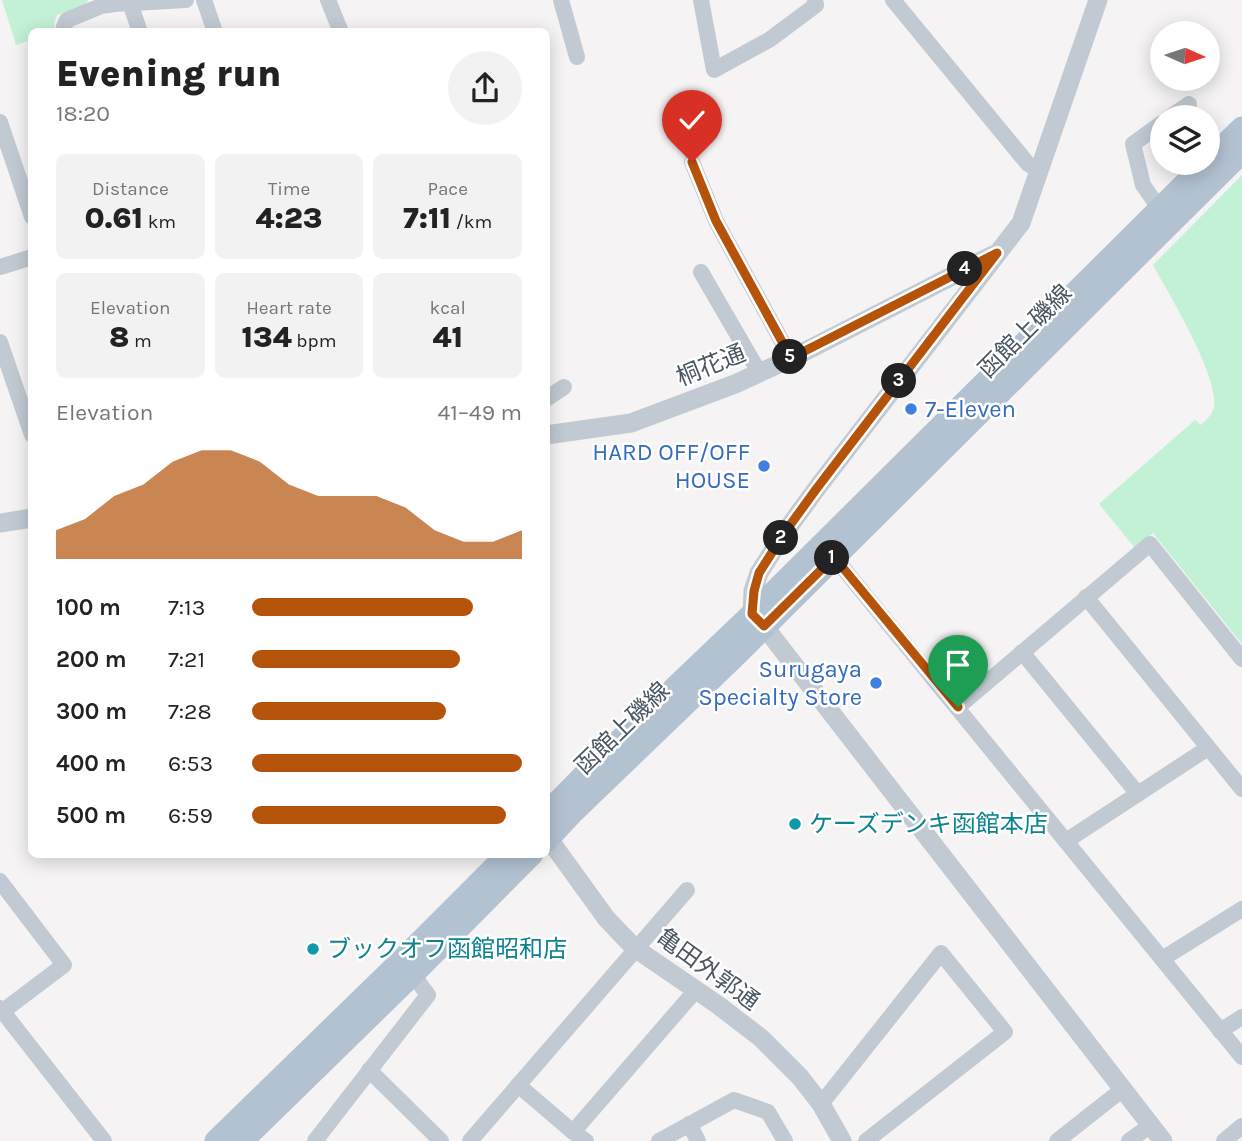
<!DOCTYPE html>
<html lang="en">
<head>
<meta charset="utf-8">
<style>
	:root { --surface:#fff; --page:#f2f2f2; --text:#222; --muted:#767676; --accent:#b45309 }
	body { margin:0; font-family:Karla,"Noto Sans JP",sans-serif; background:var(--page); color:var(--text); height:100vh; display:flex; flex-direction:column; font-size:26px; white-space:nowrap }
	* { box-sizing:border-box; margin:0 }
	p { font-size:23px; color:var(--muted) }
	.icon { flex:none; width:38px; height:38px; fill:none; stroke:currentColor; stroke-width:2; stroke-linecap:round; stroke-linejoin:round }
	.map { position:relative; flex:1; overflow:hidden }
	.details { position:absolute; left:28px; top:28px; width:522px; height:830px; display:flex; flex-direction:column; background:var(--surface); border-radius:10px; box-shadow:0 4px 18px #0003 }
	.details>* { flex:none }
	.needle { width:46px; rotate:93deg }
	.fabs { position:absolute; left:1150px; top:21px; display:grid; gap:14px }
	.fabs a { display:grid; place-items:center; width:70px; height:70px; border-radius:50%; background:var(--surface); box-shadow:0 4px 18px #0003; font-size:35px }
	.pin { position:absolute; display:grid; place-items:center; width:60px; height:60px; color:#fff; margin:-72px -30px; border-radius:50% 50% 50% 0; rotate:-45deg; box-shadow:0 0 7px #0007 }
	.pin .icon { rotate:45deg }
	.km { position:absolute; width:35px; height:35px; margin:-18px; border-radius:50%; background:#222; color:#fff; font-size:19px; line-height:35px; text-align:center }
	.round { display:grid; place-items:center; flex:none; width:74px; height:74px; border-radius:37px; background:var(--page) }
	.summary { display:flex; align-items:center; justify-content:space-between; height:119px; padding:0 28px }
	h1 { font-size:38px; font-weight:800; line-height:52px }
	.figures { display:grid; grid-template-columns:repeat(3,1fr); gap:10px; height:119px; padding:7px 28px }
	.figures div { display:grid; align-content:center; border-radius:10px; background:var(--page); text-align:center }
	.figures b { font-size:30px; font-weight:800 }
	.figures small { font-size:19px; font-weight:400 }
	.figures p { font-size:19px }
	.chart { height:196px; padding:14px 28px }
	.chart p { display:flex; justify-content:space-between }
	.chart svg { width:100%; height:126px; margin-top:7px; fill:var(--accent); opacity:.7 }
	ul { padding:0 28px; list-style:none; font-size:23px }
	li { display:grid; grid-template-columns:112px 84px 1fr; align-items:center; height:52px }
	li i { height:18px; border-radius:9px; background:var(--accent) }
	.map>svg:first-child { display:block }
	.park { fill:#c3f1d5 }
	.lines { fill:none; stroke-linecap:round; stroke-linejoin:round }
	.minor { stroke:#c1cad2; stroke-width:16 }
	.tertiary { stroke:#c1cad2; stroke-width:19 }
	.primary { stroke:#b3c2d1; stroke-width:23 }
	.route-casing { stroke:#fff; stroke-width:14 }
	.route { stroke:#b45309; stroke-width:9 }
	.shop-dot { fill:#3f7fe0; stroke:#fff; stroke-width:2.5 }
	.culture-dot { fill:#0f9aa8; stroke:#fff; stroke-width:2.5 }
	.labels { text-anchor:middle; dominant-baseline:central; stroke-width:5; stroke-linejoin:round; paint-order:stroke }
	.street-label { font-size:24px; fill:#4a5661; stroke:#fff }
	.shop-label { font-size:24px; fill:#366cbe; stroke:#fff; text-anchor:end }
	.culture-label { font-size:24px; fill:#0d838f; stroke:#fff; text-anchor:start }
</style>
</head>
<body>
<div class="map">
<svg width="1242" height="1141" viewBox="0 0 1242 1141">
	<rect width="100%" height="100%" fill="#f5f3f3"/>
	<g class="park">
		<path d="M 2,0 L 88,0 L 85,6 L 57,15 L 54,23 L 56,31 L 32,32 L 31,40 L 16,45 Z"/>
		<path d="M 1242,175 L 1242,644 L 1153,533 L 1135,548 L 1099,504 L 1195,420 L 1201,425 C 1207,420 1212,414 1214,407 C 1219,376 1169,294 1153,265 Z"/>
	</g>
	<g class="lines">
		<g class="minor">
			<path d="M 204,0 L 215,32"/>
			<path d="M 328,0 L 341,32"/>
			<path d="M 561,0 L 577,57"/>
			<path d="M 701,0 L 714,70 L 769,40 L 816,5 L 815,0"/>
			<path d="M 893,0 L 1028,164 L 1038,170"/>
			<path d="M 130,3 L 140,32"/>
			<path d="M 65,32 L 64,27 L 67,20 L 101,6 L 115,4 L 186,0"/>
			<path d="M 1170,117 L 1189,104"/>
			<path d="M 0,122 L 32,217"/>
			<path d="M 692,162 L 716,221 L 791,358"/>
			<path d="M 1159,208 L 1143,185 L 1133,144 L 1162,123"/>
			<path d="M 0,267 L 32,257"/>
			<path d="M 701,272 L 759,372"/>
			<path d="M 0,342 L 32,435"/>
			<path d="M 546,399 L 564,387"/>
			<path d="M 834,557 L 1242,1057"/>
			<path d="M 1086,597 L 1242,789"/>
			<path d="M 1022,652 L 1138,794"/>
			<path d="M 958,707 L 1150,544 L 1242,659"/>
			<path d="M 1066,841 L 1208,748"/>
			<path d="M 0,881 L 64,965 L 3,1011"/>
			<path d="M 1162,959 L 1242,909"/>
			<path d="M 0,1008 L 104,1141"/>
			<path d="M 1220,1031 L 1242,1017"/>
			<path d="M 369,1070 L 441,1141"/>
			<path d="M 518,1085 L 573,1132 L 586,1141"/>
			<path d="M 821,1104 L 941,953 L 1005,1032 L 866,1141"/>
			<path d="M 689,1124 L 698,1141"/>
			<path d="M 573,1132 L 696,990"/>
			<path d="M 315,1141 L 428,995 L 408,968"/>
			<path d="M 470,1141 L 687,890"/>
			<path d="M 659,1141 L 734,1100 L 768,1112 L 785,1141"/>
			<path d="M 1057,1141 L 1123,1089"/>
			<path d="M 1129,1141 L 1151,1125"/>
			<path d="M 1224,1141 L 1242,1126"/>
		</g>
		<g class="tertiary">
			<path d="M 1098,0 L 1021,223 L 817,488 L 785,532 L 759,573 L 753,591 L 752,614 L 764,626 L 1163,1141"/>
			<path d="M 546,435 L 631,423 L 735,384 L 794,357 L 993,255"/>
			<path d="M 0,523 L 32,518"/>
			<path d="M 546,835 L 606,918 L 621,934 L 636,949 L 718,1005 L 761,1038 L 800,1077 L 821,1104 L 842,1141"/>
		</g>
		<g class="primary">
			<path d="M 1208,161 L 1242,128"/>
			<path d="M 546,814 L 597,762 L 752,614 L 1206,163"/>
			<path d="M 546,841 L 573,812 L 731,660 L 1242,152"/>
			<path d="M 216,1141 L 401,961 L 508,854"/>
			<path d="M 242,1141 L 413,974 L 532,854"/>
		</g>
	</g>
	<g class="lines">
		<defs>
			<path id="route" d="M 692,162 L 716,221 L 791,358 L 997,253 L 817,488 L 785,532 L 759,573 L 754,591 L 752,614 L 764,626 L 834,557 L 958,707"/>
		</defs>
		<use href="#route" class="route-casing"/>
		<use href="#route" class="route"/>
	</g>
	<g class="shop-dot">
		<circle cx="911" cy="409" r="7"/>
		<circle cx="764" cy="466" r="7"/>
		<circle cx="876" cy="683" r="7"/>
	</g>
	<g class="culture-dot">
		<circle cx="795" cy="824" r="7"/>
		<circle cx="313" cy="949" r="7"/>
	</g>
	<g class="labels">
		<g class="street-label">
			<text transform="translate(1025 331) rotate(-45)">函館上磯線</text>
			<text transform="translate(711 365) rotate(-22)">桐花通</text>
			<text transform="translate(622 728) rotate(-44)">函館上磯線</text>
			<text transform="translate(708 969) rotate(36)">亀田外郭通</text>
		</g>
		<g class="shop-label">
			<text x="925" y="409" text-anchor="start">7-Eleven</text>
			<text x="750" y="452">HARD OFF/OFF<tspan x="750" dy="28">HOUSE</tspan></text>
			<text x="862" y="669">Surugaya<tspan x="862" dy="28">Specialty Store</tspan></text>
		</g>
		<g class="culture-label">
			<text x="809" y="824">ケーズデンキ函館本店</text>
			<text x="327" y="949">ブックオフ函館昭和店</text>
		</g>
	</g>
</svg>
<div class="fabs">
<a><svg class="needle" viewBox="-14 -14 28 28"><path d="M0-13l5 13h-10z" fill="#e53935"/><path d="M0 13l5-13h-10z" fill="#767676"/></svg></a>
<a><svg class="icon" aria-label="layers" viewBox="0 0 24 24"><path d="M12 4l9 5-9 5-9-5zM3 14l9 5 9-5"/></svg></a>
</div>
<div class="pin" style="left:958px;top:707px;background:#1e9e55"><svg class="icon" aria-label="arrive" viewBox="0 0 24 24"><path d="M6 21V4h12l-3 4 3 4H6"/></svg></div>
<div class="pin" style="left:692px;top:162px;background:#d93025"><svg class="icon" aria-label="check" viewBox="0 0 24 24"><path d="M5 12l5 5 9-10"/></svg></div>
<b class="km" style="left:832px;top:558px">1</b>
<b class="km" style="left:781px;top:538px">2</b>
<b class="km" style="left:899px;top:381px">3</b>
<b class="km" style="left:965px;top:269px">4</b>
<b class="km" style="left:790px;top:357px">5</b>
<section class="details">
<div class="summary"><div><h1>Evening run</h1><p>18:20</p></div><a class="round"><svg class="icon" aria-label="share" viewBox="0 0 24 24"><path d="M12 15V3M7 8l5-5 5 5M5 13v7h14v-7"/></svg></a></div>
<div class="figures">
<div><p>Distance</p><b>0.61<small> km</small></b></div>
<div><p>Time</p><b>4:23</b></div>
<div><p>Pace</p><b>7:11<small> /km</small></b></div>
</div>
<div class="figures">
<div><p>Elevation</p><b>8<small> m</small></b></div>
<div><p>Heart rate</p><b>134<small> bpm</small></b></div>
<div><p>kcal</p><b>41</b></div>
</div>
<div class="chart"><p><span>Elevation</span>41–49 m</p>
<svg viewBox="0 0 160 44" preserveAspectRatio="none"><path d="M0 44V34L10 30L20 22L30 18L40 10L50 6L60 6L70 10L80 18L90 22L100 22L110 22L120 26L130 34L140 38L150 38L160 34V44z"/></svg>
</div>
<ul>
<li><b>100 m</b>7:13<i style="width:82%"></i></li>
<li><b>200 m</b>7:21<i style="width:77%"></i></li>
<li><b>300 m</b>7:28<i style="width:72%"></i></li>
<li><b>400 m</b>6:53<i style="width:100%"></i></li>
<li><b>500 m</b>6:59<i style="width:94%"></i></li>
</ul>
</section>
</div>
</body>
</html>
